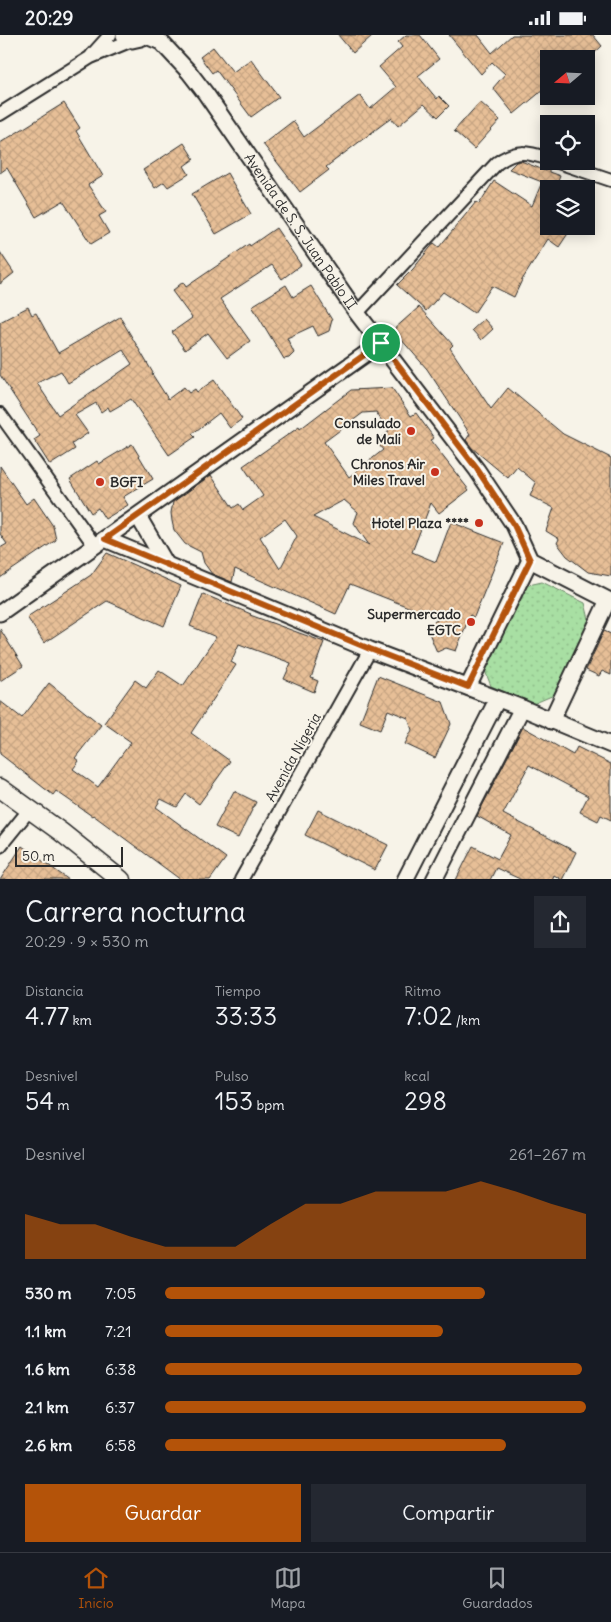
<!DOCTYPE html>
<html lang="es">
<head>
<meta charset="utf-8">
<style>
	:root { --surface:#171b24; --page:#242831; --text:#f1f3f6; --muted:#9ea1a6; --line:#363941; --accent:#b45309 }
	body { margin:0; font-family:Delius,sans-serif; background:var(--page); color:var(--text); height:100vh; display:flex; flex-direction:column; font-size:19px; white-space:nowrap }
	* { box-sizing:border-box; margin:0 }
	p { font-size:16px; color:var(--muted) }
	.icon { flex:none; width:28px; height:28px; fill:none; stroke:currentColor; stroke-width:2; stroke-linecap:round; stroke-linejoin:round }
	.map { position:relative; height:844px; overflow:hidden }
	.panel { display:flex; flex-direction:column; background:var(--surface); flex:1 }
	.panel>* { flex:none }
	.needle { width:32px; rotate:251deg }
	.controls { position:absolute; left:540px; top:15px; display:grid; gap:10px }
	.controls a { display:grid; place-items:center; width:55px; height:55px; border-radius:0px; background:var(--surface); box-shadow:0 2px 12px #0003; font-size:25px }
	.scale { position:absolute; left:15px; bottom:12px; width:108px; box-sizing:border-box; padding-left:5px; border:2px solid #2b2b2b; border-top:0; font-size:14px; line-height:18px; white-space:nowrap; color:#2b2b2b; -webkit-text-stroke:4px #f7f3e8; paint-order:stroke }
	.pin { position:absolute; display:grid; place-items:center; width:42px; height:42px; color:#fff; margin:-21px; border:2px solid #fff; border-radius:50%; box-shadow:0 1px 5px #0007 }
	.round { display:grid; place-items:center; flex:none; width:52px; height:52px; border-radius:0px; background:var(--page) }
	.summary { display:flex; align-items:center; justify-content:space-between; height:85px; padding:0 25px }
	h1 { font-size:28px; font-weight:600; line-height:38px }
	.figures { display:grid; grid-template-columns:repeat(3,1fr); gap:8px; height:85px; padding:5px 25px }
	.figures div { display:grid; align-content:center }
	.figures b { font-size:25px; font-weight:600 }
	.figures small { font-size:14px; font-weight:400 }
	.figures p { font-size:14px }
	.chart { height:140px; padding:10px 25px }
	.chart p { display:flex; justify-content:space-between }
	.chart svg { width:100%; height:90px; margin-top:5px; fill:var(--accent); opacity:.7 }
	.cta { display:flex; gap:10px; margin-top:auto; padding:10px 25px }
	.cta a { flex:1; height:58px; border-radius:0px; background:var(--accent); color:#fff; font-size:20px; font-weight:600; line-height:58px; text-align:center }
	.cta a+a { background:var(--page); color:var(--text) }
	ul { padding:0 25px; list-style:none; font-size:16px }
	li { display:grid; grid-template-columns:80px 60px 1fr; align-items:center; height:38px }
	li i { height:12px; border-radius:6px; background:var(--accent) }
	.status { display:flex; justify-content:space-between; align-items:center; height:35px; padding:0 25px; background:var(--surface); direction:ltr }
	.status svg { height:14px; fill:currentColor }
	.tab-bar { display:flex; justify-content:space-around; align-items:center; height:70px; border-top:1px solid var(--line); background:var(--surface); font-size:14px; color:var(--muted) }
	.tab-bar a { display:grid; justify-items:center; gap:2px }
	.tab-bar .active { color:var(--accent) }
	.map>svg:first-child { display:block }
	.park { fill:url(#park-dots); stroke:#6a8567 }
	.building { fill:url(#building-cross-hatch); stroke:#2b2b2b; fill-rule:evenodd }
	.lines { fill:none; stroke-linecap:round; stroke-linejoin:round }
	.minor-casing { stroke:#2b2b2b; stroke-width:16 }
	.tertiary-casing { stroke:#2b2b2b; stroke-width:19 }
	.secondary-casing { stroke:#2b2b2b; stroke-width:21 }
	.minor { stroke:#f7f3e8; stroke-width:12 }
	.tertiary { stroke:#f7f3e8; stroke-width:15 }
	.secondary { stroke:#f7f3e8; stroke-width:18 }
	.route-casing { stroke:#fff; stroke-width:10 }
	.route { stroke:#b45309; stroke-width:6 }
	.poi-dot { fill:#c8321e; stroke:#f7f3e8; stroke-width:2 }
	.labels { text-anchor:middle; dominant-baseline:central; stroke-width:4; stroke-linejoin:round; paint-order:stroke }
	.street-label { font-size:14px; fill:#2b2b2b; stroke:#f7f3e8 }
	.poi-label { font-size:14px; font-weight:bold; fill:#2b2b2b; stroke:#f7f3e8; text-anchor:end }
</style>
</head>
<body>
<div class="status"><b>20:29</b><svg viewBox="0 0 49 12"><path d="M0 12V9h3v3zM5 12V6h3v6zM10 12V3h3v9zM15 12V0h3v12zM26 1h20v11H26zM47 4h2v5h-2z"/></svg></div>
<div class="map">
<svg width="611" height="845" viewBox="0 0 611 845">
	<defs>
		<pattern id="park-dots" width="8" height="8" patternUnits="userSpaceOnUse" patternTransform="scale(1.25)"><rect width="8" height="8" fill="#a8dfa3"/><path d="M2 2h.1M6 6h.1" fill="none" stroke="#91c08c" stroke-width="1.8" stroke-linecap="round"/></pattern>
		<pattern id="building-cross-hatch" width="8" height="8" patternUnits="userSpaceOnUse" patternTransform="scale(1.25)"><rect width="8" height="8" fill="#e7bf97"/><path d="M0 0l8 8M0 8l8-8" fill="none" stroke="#c6a482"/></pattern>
	</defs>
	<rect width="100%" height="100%" fill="#f7f3e8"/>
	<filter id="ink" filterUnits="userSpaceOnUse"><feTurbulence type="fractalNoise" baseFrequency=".02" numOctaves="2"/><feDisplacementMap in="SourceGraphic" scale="10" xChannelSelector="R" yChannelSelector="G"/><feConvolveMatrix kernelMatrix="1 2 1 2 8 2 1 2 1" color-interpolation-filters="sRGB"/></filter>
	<g filter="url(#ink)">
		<path class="park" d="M 542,547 L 585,568 L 590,588 L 554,660 L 533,669 L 491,651 L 484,633 L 524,551 Z"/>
		<g class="building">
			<path d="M 338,0 L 373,0 L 353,18 Z"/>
			<path d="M 406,0 L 420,0 L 439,24 L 418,41 L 437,64 L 439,61 L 449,71 L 438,82 L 424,69 L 398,91 L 391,83 L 326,132 L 329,135 L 300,157 L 263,109 L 293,86 L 304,102 L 360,60 L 370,74 L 396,52 L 379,32 L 402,12 L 398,7 Z"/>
			<path d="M 449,0 L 478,0 L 492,18 L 512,0 L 593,0 L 602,11 L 588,24 L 549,24 L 549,50 L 514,79 L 493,53 L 505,39 L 492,27 L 481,39 Z"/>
			<path d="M 213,12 L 233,37 L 251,24 L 279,62 L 251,82 L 216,35 L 212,38 L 200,22 Z"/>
			<path d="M 480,67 L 500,85 L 474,114 L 454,96 Z"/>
			<path d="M 64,68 L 80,93 L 76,96 L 103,141 L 88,150 L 106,177 L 99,181 L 109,198 L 91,209 L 63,166 L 36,182 L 7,133 L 0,138 L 0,108 Z"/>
			<path d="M 184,108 L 194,124 L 184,131 L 189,139 L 168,152 L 164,147 L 155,153 L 143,135 Z"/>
			<path d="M 521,126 L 546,136 L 549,132 L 549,137 L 560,141 L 555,154 L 549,154 L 549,191 L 573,191 L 559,212 L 548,204 L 522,245 L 514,262 L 492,251 L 474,278 L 443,257 L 426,276 L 397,250 L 413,234 L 434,208 L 439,212 L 476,167 L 479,169 L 494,146 L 532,171 L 542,147 L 509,134 L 516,127 Z"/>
			<path d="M 227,138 L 251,179 L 216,199 L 192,159 Z"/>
			<path d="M 276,193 L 301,230 L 282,244 L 272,230 L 220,264 L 250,306 L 227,323 L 208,298 L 185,315 L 172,297 L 192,283 L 172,256 L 183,247 L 186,252 L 249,209 L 250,211 Z"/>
			<path d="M 0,217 L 14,238 L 0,249 Z"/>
			<path d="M 286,250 L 293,262 L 311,251 L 332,285 L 329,296 L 318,301 L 313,291 L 287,303 L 294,318 L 289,323 L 284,324 L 252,271 Z"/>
			<path d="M 28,272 L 32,280 L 36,278 L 58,318 L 120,282 L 153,338 L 152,339 L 168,364 L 184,352 L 189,358 L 195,354 L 197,357 L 214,345 L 242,384 L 230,393 L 219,378 L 192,399 L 195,402 L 169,420 L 131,364 L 110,376 L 108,372 L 101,377 L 96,368 L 75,380 L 88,398 L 72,409 L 75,414 L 50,430 L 34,405 L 40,401 L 0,340 L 0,287 ZM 123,315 L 132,329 L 58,380 L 37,348 L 61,336 L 68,348 Z"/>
			<path d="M 419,272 L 453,310 L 450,313 L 491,374 L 508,353 L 563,399 L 611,423 L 611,541 L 588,537 L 567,521 L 557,508 L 559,504 L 546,496 L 554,473 L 530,461 L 536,448 L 517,432 L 508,443 L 472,413 L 466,405 L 470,399 L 427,334 L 393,295 Z"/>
			<path d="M 484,284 L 493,294 L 481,305 L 472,295 Z"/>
			<path d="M 392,353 L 411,381 L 416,378 L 434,403 L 430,405 L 469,455 L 439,478 L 431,468 L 412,517 L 436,527 L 451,487 L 504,508 L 474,582 L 470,580 L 456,616 L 446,613 L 437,617 L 426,591 L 439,584 L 350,549 L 336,579 L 235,534 L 232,547 L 212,539 L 204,528 L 201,517 L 185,509 L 174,495 L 172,486 L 171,478 L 173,467 L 211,440 L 233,473 L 239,469 L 243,475 L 263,461 L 243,431 L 299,392 L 300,394 L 351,355 ZM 376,377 L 389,397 L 376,406 L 383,415 L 349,442 L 324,407 L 363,378 ZM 344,465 L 358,477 L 354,488 L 369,510 L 313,482 ZM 285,484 L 297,501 L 280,534 L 260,502 Z"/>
			<path d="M 132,409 L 153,444 L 123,462 L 128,470 L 105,484 L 98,473 L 91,478 L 70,444 L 97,426 L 99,429 Z"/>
			<path d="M 0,431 L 26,469 L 34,463 L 53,491 L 56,505 L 0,543 L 0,513 L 7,509 L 0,499 Z"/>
			<path d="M 107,518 L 181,551 L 164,591 L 107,566 L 44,608 L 27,582 L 91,540 Z"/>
			<path d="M 203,559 L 251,579 L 250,580 L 324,607 L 311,643 L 318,646 L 314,657 L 284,644 L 291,628 L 239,609 L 231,627 L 236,630 L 191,698 L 230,726 L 199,769 L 186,759 L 177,772 L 161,764 L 156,772 L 226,823 L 210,845 L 181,845 L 93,780 L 92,781 L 56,756 L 53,760 L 0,719 L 0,666 L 22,683 L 49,648 L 101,690 L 75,723 L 79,726 L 73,734 L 98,752 L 131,707 L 104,688 L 135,645 L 146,653 L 159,635 L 183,651 L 216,602 L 190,591 Z"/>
			<path d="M 0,594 L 23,631 L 0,646 Z"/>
			<path d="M 604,596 L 611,599 L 611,640 L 602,636 L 599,641 L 586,635 Z"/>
			<path d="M 378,641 L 443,667 L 451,689 L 435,723 L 405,709 L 412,695 L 408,683 L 388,675 L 380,695 L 360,687 Z"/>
			<path d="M 523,692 L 573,720 L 577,712 L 611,729 L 611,785 L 601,780 L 598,786 L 580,777 L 588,761 L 529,730 L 503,779 L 576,817 L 562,845 L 554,840 L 552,845 L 522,845 L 496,833 L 490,845 L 456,845 L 473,811 L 498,824 L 511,800 L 477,781 Z"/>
			<path d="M 234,756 L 256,767 L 238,803 L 215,792 Z"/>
			<path d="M 318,775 L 388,810 L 375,835 L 305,800 Z"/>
			<path d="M 22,811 L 69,845 L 0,845 Z"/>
		</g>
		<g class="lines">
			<defs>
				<g id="minor">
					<path d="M 92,20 L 110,0"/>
					<path d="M 0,79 L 91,22 L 132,5"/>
					<path d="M 555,126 L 611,145"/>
					<path d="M 357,278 L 497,128 C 517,114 527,117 549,124"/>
					<path d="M 0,379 L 95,511"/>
					<path d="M 0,811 L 30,774"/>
					<path d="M 241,845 L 370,615"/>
				</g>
				<g id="tertiary">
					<path d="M 124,0 L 132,5 L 141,3 L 144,0"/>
					<path id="s1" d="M 144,0 L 161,7 L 189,37 L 206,59 L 357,278 L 477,435 L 514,490 L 530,525 L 608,565 L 551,686"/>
					<path d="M 138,481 L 166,529"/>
					<path d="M 105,504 L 370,615 L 522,673 L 611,710"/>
					<path d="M 0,578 L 381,308"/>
					<path d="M 468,652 L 530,525"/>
					<path d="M 405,845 L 497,665"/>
					<path d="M 434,845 L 522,673"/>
				</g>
				<path id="secondary" d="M 0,753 L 61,797 L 121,845"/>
			</defs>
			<use href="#minor" class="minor-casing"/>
			<use href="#tertiary" class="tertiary-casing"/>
			<use href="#secondary" class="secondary-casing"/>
			<use href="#minor" class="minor"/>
			<use href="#tertiary" class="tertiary"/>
			<use href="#secondary" class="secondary"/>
		</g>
	</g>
	<g class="lines" filter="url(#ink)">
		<defs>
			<path id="route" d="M 381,308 L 477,434 L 514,490 L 530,525 L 468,652 L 370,614 L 105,504 Z"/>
		</defs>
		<use href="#route" class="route-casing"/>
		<use href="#route" class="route"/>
	</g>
	<g class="poi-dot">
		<circle cx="411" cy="396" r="5"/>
		<circle cx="435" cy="437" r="5"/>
		<circle cx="100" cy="447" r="5"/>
		<circle cx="479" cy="488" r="5"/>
		<circle cx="471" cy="587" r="5"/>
	</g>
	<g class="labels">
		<g class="street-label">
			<text stroke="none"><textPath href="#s1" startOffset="254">Avenida de S. S. Juan Pablo II</textPath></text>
			<text transform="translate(293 722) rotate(-61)">Avenida Nigeria</text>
		</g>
		<g class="poi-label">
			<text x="401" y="388">Consulado<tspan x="401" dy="16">de Mali</tspan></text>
			<text x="425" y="429">Chronos Air<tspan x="425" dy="16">Miles Travel</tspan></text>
			<text x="110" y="447" text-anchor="start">BGFI</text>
			<text x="469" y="488">Hotel Plaza ****</text>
			<text x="461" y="579">Supermercado<tspan x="461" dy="16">EGTC</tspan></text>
		</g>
	</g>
</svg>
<div class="controls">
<a><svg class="needle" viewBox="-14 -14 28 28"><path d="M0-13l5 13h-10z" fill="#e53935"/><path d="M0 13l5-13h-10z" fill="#9ea1a6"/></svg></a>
<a><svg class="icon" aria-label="locate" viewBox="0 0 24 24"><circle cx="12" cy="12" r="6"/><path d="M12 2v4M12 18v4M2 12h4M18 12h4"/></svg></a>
<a><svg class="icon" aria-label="layers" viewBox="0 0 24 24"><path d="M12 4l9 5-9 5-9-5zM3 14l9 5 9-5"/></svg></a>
</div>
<div class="scale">50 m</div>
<div class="pin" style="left:381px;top:308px;background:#1e9e55"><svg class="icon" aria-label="arrive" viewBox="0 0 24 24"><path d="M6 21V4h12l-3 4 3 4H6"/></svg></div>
</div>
<section class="panel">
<div class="summary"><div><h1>Carrera nocturna</h1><p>20:29 · 9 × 530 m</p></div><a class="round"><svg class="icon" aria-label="share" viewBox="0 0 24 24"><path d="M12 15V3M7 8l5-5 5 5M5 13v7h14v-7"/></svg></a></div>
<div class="figures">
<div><p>Distancia</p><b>4.77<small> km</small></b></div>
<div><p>Tiempo</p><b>33:33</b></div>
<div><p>Ritmo</p><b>7:02<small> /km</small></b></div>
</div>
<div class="figures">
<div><p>Desnivel</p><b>54<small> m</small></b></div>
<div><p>Pulso</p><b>153<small> bpm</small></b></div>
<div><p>kcal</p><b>298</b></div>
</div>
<div class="chart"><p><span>Desnivel</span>261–267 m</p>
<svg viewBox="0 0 160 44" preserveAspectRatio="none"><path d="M0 44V22L10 27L20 27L30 33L40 38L50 38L60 38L70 27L80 17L90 17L100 11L110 11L120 11L130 6L140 11L150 17L160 22V44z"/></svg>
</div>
<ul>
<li><b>530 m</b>7:05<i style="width:76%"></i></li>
<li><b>1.1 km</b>7:21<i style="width:66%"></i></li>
<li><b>1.6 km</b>6:38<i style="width:99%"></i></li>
<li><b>2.1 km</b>6:37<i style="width:100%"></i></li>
<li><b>2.6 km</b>6:58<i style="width:81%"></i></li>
</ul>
<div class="cta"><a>Guardar</a><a>Compartir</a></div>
</section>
<nav class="tab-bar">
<a class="active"><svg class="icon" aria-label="home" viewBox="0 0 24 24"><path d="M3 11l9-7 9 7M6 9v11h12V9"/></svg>Inicio</a>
<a><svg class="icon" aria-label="map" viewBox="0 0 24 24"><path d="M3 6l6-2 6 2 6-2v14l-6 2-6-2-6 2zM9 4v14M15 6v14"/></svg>Mapa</a>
<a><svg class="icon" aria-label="saved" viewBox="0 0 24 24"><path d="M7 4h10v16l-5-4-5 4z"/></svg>Guardados</a>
</nav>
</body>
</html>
